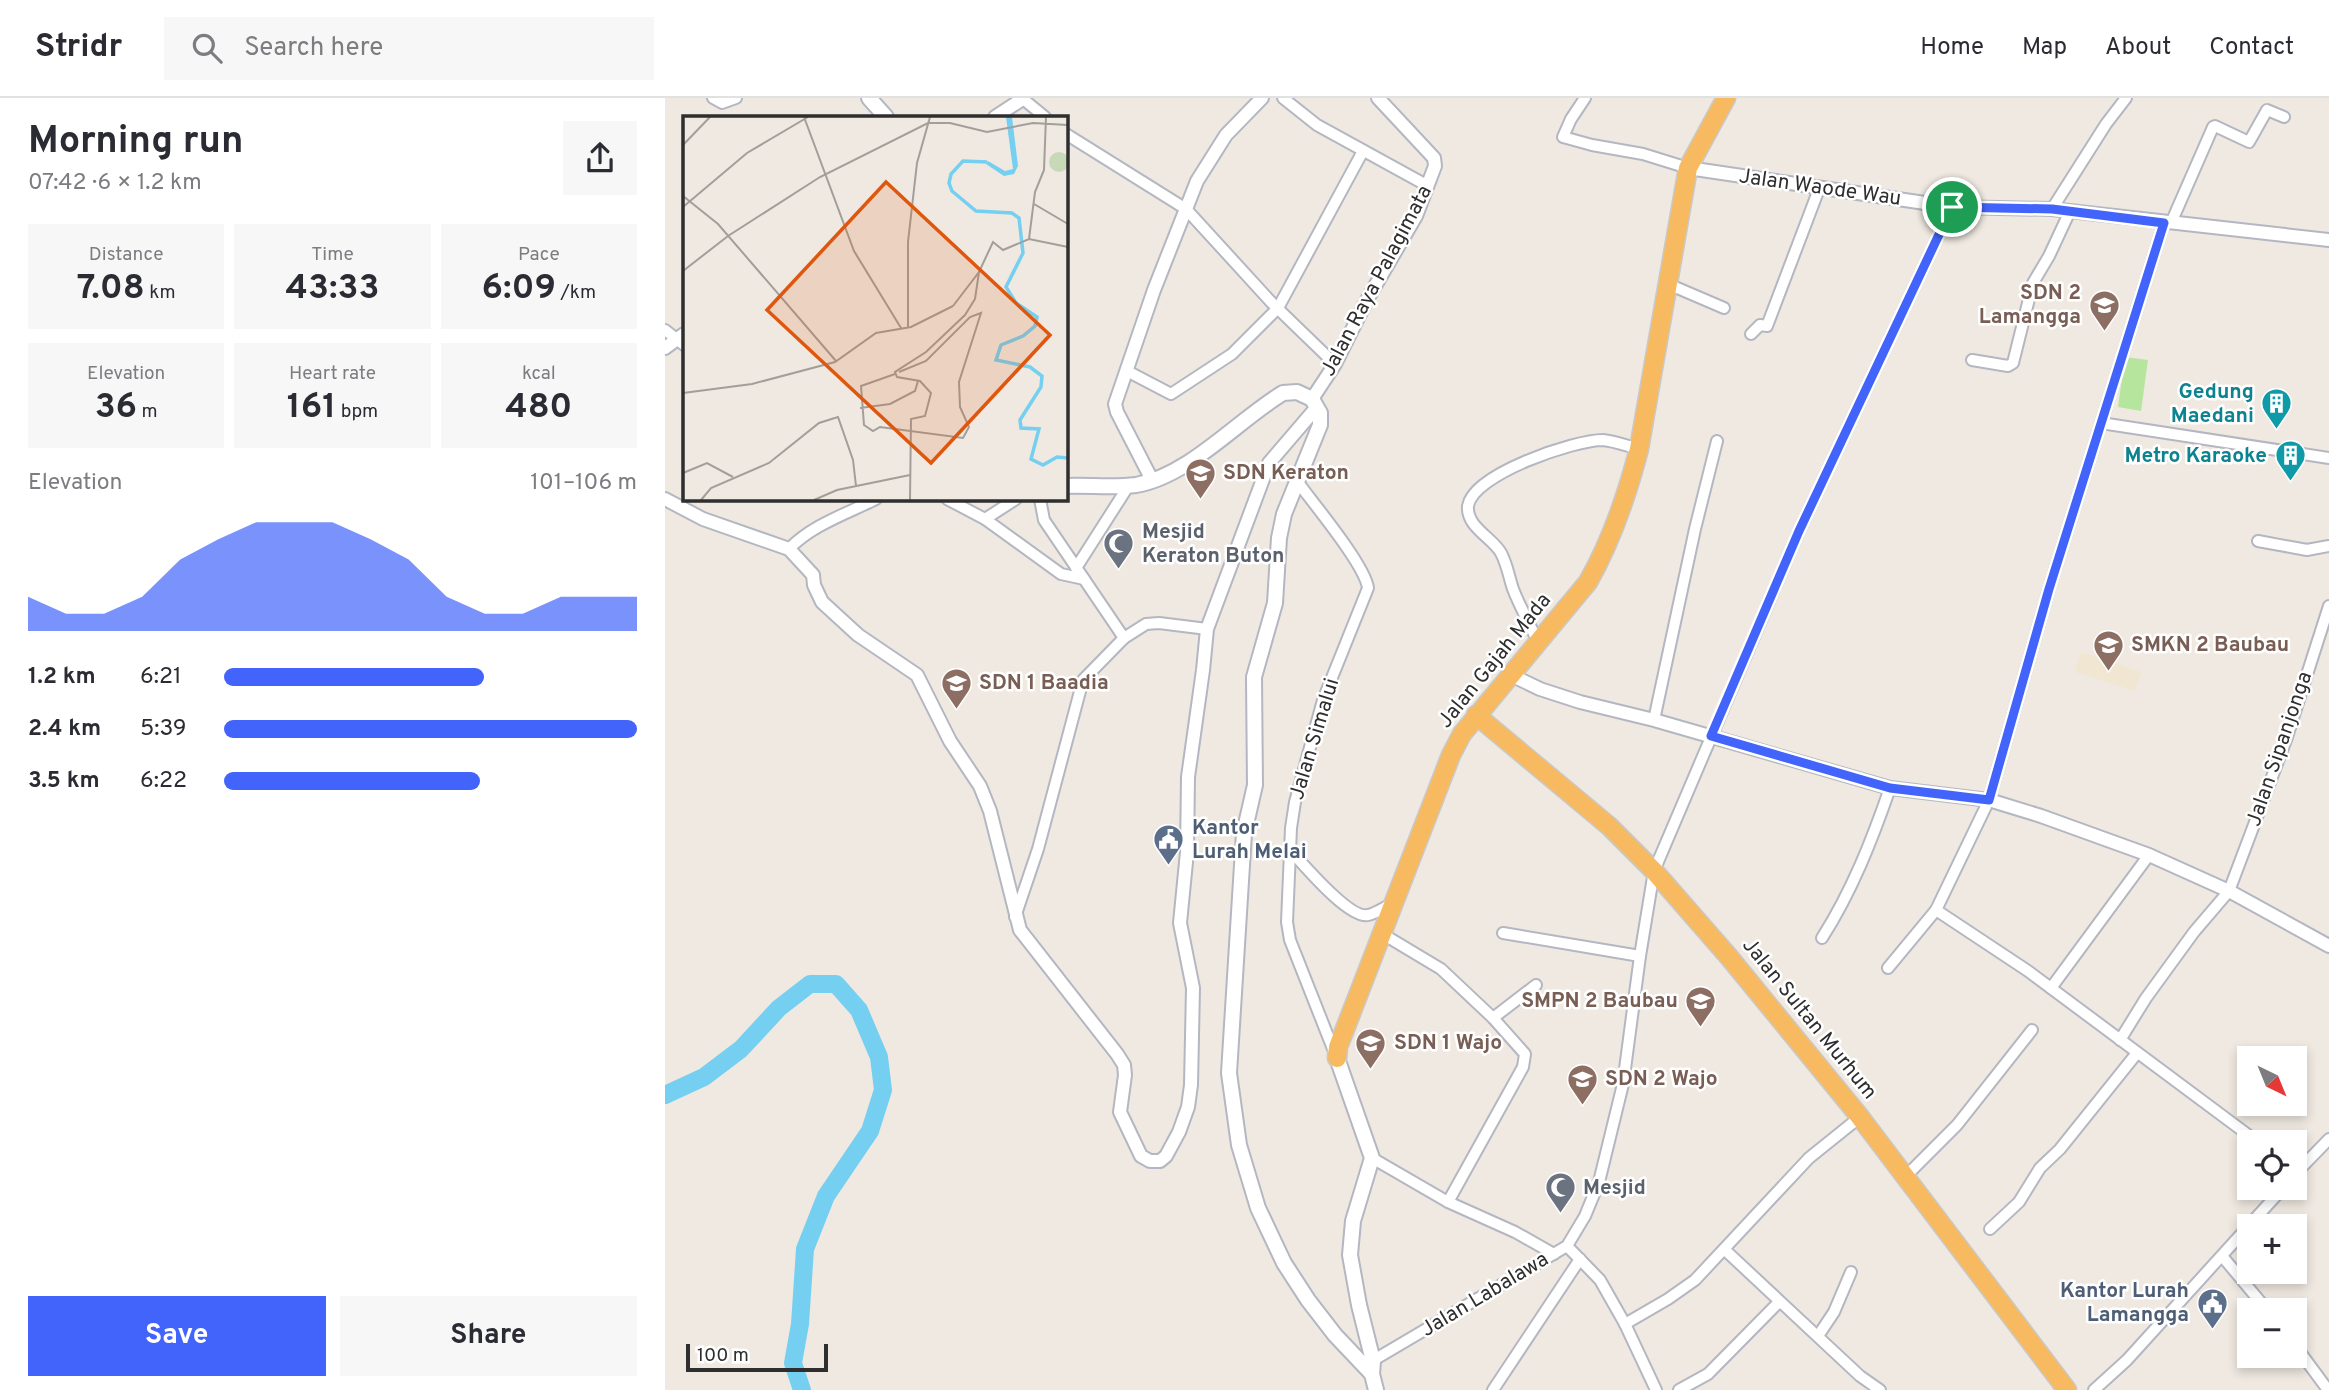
<!DOCTYPE html>
<html lang="en">
<head>
<meta charset="utf-8">
<style>
	:root { --surface:#fff; --page:#f7f7f7; --text:#2b2b33; --muted:#7c7c81; --line:#e1e1e2; --accent:#4264fb }
	body { margin:0; font-family:Overpass,sans-serif; background:var(--page); color:var(--text); height:100vh; display:flex; flex-direction:column; font-size:26px; white-space:nowrap }
	* { box-sizing:border-box; margin:0 }
	p { font-size:23px; color:var(--muted) }
	.icon { flex:none; width:38px; height:38px; fill:none; stroke:currentColor; stroke-width:2; stroke-linecap:round; stroke-linejoin:round }
	.map { position:relative; flex:1; overflow:hidden }
	.side { display:flex; flex-direction:column; background:var(--surface); width:665px }
	.side>* { flex:none }
	.needle { width:46px; rotate:137deg }
	.tools { position:absolute; left:1572px; top:948px; display:grid; gap:14px }
	.tools a { display:grid; place-items:center; width:70px; height:70px; border-radius:0px; background:var(--surface); box-shadow:0 4px 10px #0003; font-size:35px }
	.scale { position:absolute; left:21px; bottom:18px; width:142px; box-sizing:border-box; padding-left:7px; border:4px solid #2e2e2e; border-top:0; font-size:19px; line-height:24px; white-space:nowrap; color:#2e2e2e; -webkit-text-stroke:5px #fff; paint-order:stroke }
	.pin { position:absolute; display:grid; place-items:center; width:60px; height:60px; color:#fff; margin:-30px; border:4px solid #fff; border-radius:50%; box-shadow:0 2px 7px #0007 }
	.round { display:grid; place-items:center; flex:none; width:74px; height:74px; border-radius:0px; background:var(--page) }
	.overview { display:flex; align-items:center; justify-content:space-between; height:119px; padding:0 28px }
	h1 { font-size:38px; font-weight:700; line-height:52px }
	.metrics { display:grid; grid-template-columns:repeat(3,1fr); gap:10px; height:119px; padding:7px 28px }
	.metrics div { display:grid; align-content:center; border-radius:0px; background:var(--page); text-align:center }
	.metrics b { font-size:35px; font-weight:700 }
	.metrics small { font-size:19px; font-weight:400 }
	.metrics p { font-size:19px }
	.chart { height:196px; padding:14px 28px }
	.chart p { display:flex; justify-content:space-between }
	.chart svg { width:100%; height:126px; margin-top:7px; fill:var(--accent); opacity:.7 }
	.button { display:flex; gap:14px; margin-top:auto; padding:14px 28px }
	.button a { flex:1; height:80px; border-radius:0px; background:var(--accent); color:#fff; font-size:28px; font-weight:700; line-height:80px; text-align:center }
	.button a+a { background:var(--page); color:var(--text) }
	ul { padding:0 28px; list-style:none; font-size:23px }
	li { display:grid; grid-template-columns:112px 84px 1fr; align-items:center; height:52px }
	li i { height:18px; border-radius:9px; background:var(--accent) }
	header { display:flex; align-items:center; gap:42px; box-sizing:border-box; height:98px; padding:0 35px; background:var(--surface); border-bottom:2px solid var(--line) }
	header strong { font-size:33px }
	nav { display:flex; gap:38px; margin-inline-start:auto; font-size:24px }
	.search { width:490px; height:63px; background:var(--page); display:flex; align-items:center; gap:18px; box-sizing:border-box; padding:0 24px; border-radius:0px; color:var(--muted); font-size:26px }
	main { display:flex; flex:1; min-height:0 }
	.map>svg:first-child { display:block }
	.education { fill:#f0e6d1 }
	.green { fill:#b6e59e }
	.lines { fill:none; stroke-linecap:round; stroke-linejoin:round }
	.river { stroke:#75cff0; stroke-width:18 }
	.minor-casing { stroke:#b4b7c1; stroke-width:14 }
	.tertiary-casing { stroke:#b4b7c1; stroke-width:16 }
	.secondary-casing { stroke:#b4b7c1; stroke-width:18 }
	.trunk-casing { stroke:#c9c9c9; stroke-width:21 }
	.minor { stroke:#fff; stroke-width:10 }
	.tertiary { stroke:#fff; stroke-width:12 }
	.secondary { stroke:#fff; stroke-width:14 }
	.trunk { stroke:#f8ba60; stroke-width:18 }
	.route-casing { stroke:#fff; stroke-width:14 }
	.route { stroke:#4264fb; stroke-width:9 }
	.labels { text-anchor:middle; dominant-baseline:central; stroke-width:5; stroke-linejoin:round; paint-order:stroke }
	.street-label { font-size:21px; fill:#2e2e2e; stroke:#fff }
	.education-label { font-size:21px; font-weight:bold; fill:#785e54; stroke:#fff; text-anchor:start }
	.culture-label { font-size:21px; font-weight:bold; fill:#0d838f; stroke:#fff; text-anchor:end }
	.worship-label { font-size:21px; font-weight:bold; fill:#5b616d; stroke:#fff; text-anchor:start }
	.service-label { font-size:21px; font-weight:bold; fill:#4e5e75; stroke:#fff; text-anchor:start }
	.inset-river { fill:none; stroke:#75cff0; stroke-width:3.5 }
	.inset-road { fill:none; stroke:#a29e99; stroke-width:2 }
	.view { fill:#df570e; fill-opacity:0.15; stroke:#df570e; stroke-width:3.5 }
	.inset-edge { fill:none; stroke:#2e2e2e; stroke-width:3.5 }
</style>
</head>
<body>
<header>
<strong>Stridr</strong>
<div class="search"><svg class="icon" aria-label="search" viewBox="0 0 24 24"><circle cx="10" cy="10" r="6"/><path d="M15 15l6 6"/></svg>Search here</div>
<nav><a>Home</a><a>Map</a><a>About</a><a>Contact</a></nav>
</header>
<main>
<section class="side">
<div class="overview"><div><h1>Morning run</h1><p>07:42 · 6 × 1.2 km</p></div><a class="round"><svg class="icon" aria-label="share" viewBox="0 0 24 24"><path d="M12 15V3M7 8l5-5 5 5M5 13v7h14v-7"/></svg></a></div>
<div class="metrics">
<div><p>Distance</p><b>7.08<small> km</small></b></div>
<div><p>Time</p><b>43:33</b></div>
<div><p>Pace</p><b>6:09<small> /km</small></b></div>
</div>
<div class="metrics">
<div><p>Elevation</p><b>36<small> m</small></b></div>
<div><p>Heart rate</p><b>161<small> bpm</small></b></div>
<div><p>kcal</p><b>480</b></div>
</div>
<div class="chart"><p><span>Elevation</span>101–106 m</p>
<svg viewBox="0 0 160 44" preserveAspectRatio="none"><path d="M0 44V32L10 38L20 38L30 32L40 19L50 12L60 6L70 6L80 6L90 12L100 19L110 32L120 38L130 38L140 32L150 32L160 32V44z"/></svg>
</div>
<ul>
<li><b>1.2 km</b>6:21<i style="width:63%"></i></li>
<li><b>2.4 km</b>5:39<i style="width:100%"></i></li>
<li><b>3.5 km</b>6:22<i style="width:62%"></i></li>
</ul>
<div class="button"><a>Save</a><a>Share</a></div>
</section>
<div class="map">
<svg width="1664" height="1292" viewBox="0 0 1664 1292">
	<rect width="100%" height="100%" fill="#efe9e1"/>
	<path class="education" d="M 1416,554 L 1476,574 L 1470,593 L 1410,574 Z"/>
	<path class="green" d="M 1460,259 L 1483,262 L 1476,313 L 1453,309 Z"/>
	<g class="lines">
		<path class="river" d="M 0,997 L 39,979 L 76,951 L 114,910 L 145,886 L 171,886 L 194,912 L 214,959 L 218,992 L 205,1033 L 161,1098 L 140,1151 L 135,1226 L 128,1265 L 137,1292"/>
		<defs>
			<g id="minor">
				<path d="M 48,0 L 57,5 L 71,0"/>
				<path d="M 618,0 L 652,27 L 763,88"/>
				<path d="M 920,0 L 906,21 L 898,39 L 927,47 L 978,56 L 1023,70"/>
				<path d="M 358,1 L 380,19"/>
				<path d="M 401,36 L 521,111 L 607,205 L 670,266"/>
				<path d="M 1387,111 L 1441,26 L 1461,0"/>
				<path d="M 1506,125 L 1548,29 L 1550,28 L 1584,44 L 1602,12 L 1619,19"/>
				<path d="M 1003,186 L 1059,210"/>
				<path d="M 0,232 L 19,247"/>
				<path d="M 1086,236 L 1095,227 L 1102,228 L 1154,91"/>
				<path d="M 1307,262 L 1343,268 L 1348,265 L 1368,185 L 1384,158 L 1405,113"/>
				<path d="M 462,273 L 506,296 L 567,256 L 613,210 L 698,53"/>
				<path d="M 1436,325 L 1664,360"/>
				<path d="M 632,383 C 648,405 700,467 703,490 L 658,602 L 630,704 L 626,730 L 622,824 L 625,842 L 670,956"/>
				<path d="M 282,401 L 320,421 L 351,401"/>
				<path d="M 375,401 L 379,422 L 459,540"/>
				<path d="M 320,421 L 396,476 L 419,481"/>
				<path d="M 1593,443 L 1642,452 L 1664,448"/>
				<path d="M 124,451 C 147,427 181,416 211,401"/>
				<path d="M 411,470 L 464,387"/>
				<path d="M 873,544 C 865,527 855,509 848,491 C 844,479 842,466 836,455 C 828,440 801,429 803,408 C 808,376 909,342 938,342 C 949,343 963,348 974,351"/>
				<path d="M 989,622 L 1030,431 L 1052,343"/>
				<path d="M 626,753 C 639,767 684,821 703,817 C 712,815 721,808 729,805"/>
				<path d="M 1271,812 L 1363,873 L 1594,1045"/>
				<path d="M 350,819 L 373,751 L 418,582 L 459,540 L 481,526 L 494,525 L 542,531"/>
				<path d="M 716,835 L 776,871 L 828,920 L 860,956 L 858,969 L 783,1104"/>
				<path d="M 838,835 L 975,858"/>
				<path d="M 1157,840 C 1187,793 1207,742 1225,690"/>
				<path d="M 1223,870 L 1271,812 L 1324,702 L 1384,491 L 1499,125"/>
				<path d="M 1386,890 L 1484,757"/>
				<path d="M 828,920 L 871,887"/>
				<path d="M 1455,942 L 1481,900 L 1529,834 L 1564,793 L 1621,642 L 1664,508"/>
				<path d="M 707,1060 L 783,1104 L 850,1134 L 889,1156"/>
				<path d="M 1633,1073 L 1664,1041"/>
				<path d="M 1241,1078 L 1292,1027 L 1367,932"/>
				<path d="M 1325,1131 L 1354,1104 L 1375,1070 L 1395,1051 L 1472,955"/>
				<path d="M 902,1148 L 935,1182 L 960,1226 L 991,1292"/>
				<path d="M 1060,1152 L 1195,1278 L 1215,1292"/>
				<path d="M 1557,1158 L 1603,1213"/>
				<path d="M 960,1226 L 1003,1201 L 1030,1182 L 1144,1060 L 1195,1019"/>
				<path d="M 1153,1238 L 1169,1214 L 1186,1174"/>
				<path d="M 1629,1246 L 1663,1292"/>
				<path d="M 702,1266 L 902,1148 L 920,1118 L 934,1084 L 958,986 L 975,858 L 989,773 L 1134,433 L 1287,109"/>
				<path d="M 828,1292 L 915,1161"/>
				<path d="M 1014,1292 L 1043,1276 L 1114,1204"/>
				<path d="M 1429,1292 L 1462,1262 L 1618,1090"/>
			</g>
			<g id="tertiary">
				<path d="M 330,19 L 359,0"/>
				<path d="M 1023,70 L 1287,109 L 1387,111 L 1664,142"/>
				<path d="M 0,250 L 19,236"/>
				<path d="M 647,301 L 670,266 L 703,200 L 751,118 L 770,68 L 769,60 L 713,0"/>
				<path d="M 487,382 L 452,314 L 450,306 L 489,192 L 532,83 L 561,37 L 597,0"/>
				<path d="M 0,401 L 38,421 L 124,451 L 148,477 L 149,487 L 157,504 L 193,537 L 252,577 L 285,643 L 315,688 L 325,713 L 355,832 L 452,956 L 459,967 L 460,977 L 455,1014 L 476,1058 L 485,1063 L 495,1063 L 501,1058 L 514,1034 L 523,1009 L 526,987 L 528,890 L 515,825 L 522,754 L 523,679 L 538,572 L 542,531 L 604,365 L 652,309"/>
				<path d="M 846,577 L 875,591 L 915,604 L 989,622 L 1225,690 L 1324,702 L 1376,718 L 1484,757 L 1564,793 L 1664,848"/>
			</g>
			<g id="secondary">
				<path d="M 204,0 L 221,19"/>
				<path d="M 401,388 C 424,387 448,390 471,387 C 524,378 573,322 618,295 L 632,294 L 647,301 L 655,315 L 655,327 L 619,416 L 614,440 L 610,505 L 589,579 L 590,687 L 579,735 L 564,975 L 574,1047 L 593,1110 L 619,1165 L 643,1202 L 670,1237 L 707,1276"/>
				<path d="M 672,960 L 707,1060 L 688,1123 L 685,1157 L 694,1207 L 708,1263 L 707,1276 L 711,1292"/>
			</g>
			<g id="trunk">
				<path d="M 811,617 L 944,728 L 989,773 L 1064,859 L 1195,1019 L 1402,1292"/>
				<path d="M 672,960 L 673,949 L 786,657 L 797,636 L 923,484 C 947,442 962,397 974,351 L 1023,70 L 1061,0"/>
			</g>
		</defs>
		<use href="#minor" class="minor-casing"/>
		<use href="#tertiary" class="tertiary-casing"/>
		<use href="#secondary" class="secondary-casing"/>
		<use href="#trunk" class="trunk-casing"/>
		<use href="#minor" class="minor"/>
		<use href="#tertiary" class="tertiary"/>
		<use href="#secondary" class="secondary"/>
		<use href="#trunk" class="trunk"/>
	</g>
	<g class="lines">
		<defs>
			<path id="route" d="M 1287,109 L 1387,111 L 1499,125 L 1384,491 L 1324,702 L 1225,690 L 1046,638 L 1134,433 Z"/>
		</defs>
		<use href="#route" class="route-casing"/>
		<use href="#route" class="route"/>
	</g>
	<defs>
		<symbol id="school-pin" viewBox="-11 -11 22 30"><path d="M0 17L-7.5 6A9.5 9.5 0 1 1 7.5 6Z" fill="#8d6e63" stroke="#fff"/><path d="M0-5L7-2L0 1L-7-2ZM-4 1L0 2.5L4 1V4Q0 6-4 4Z" fill="#fff"/></symbol>
		<symbol id="building-pin" viewBox="-11 -11 22 30"><path d="M0 17L-7.5 6A9.5 9.5 0 1 1 7.5 6Z" fill="#0f9aa8" stroke="#fff"/><path d="M-4-6H4V6H1V3H-1V6H-4ZM-2.5-4.3h1.7v1.8h-1.7ZM.8-4.3h1.7v1.8H.8ZM-2.5-1h1.7V.8h-1.7ZM.8-1h1.7V.8H.8Z" fill="#fff"/></symbol>
		<symbol id="mosque-pin" viewBox="-11 -11 22 30"><path d="M0 17L-7.5 6A9.5 9.5 0 1 1 7.5 6Z" fill="#6b7280" stroke="#fff"/><path d="M3.5-4.9A6 6 0 1 0 3.5 4.9A5 5 0 1 1 3.5-4.9Z" fill="#fff"/></symbol>
		<symbol id="civic-pin" viewBox="-11 -11 22 30"><path d="M0 17L-7.5 6A9.5 9.5 0 1 1 7.5 6Z" fill="#5c6f8a" stroke="#fff"/><path d="M-.6-6.5H3V-4.5H.6V-3L4-1V1h2V6H-6V1h2V-1L-.6-3ZM-1.2 2.5V6h2.4V2.5Z" fill="#fff"/></symbol>
	</defs>
	<g fill-rule="evenodd">
		<use href="#school-pin" x="1422" y="190" width="35" height="47"/>
		<use href="#building-pin" x="1594" y="288" width="35" height="47"/>
		<use href="#building-pin" x="1608" y="340" width="35" height="47"/>
		<use href="#school-pin" x="518" y="358" width="35" height="47"/>
		<use href="#mosque-pin" x="436" y="428" width="35" height="47"/>
		<use href="#school-pin" x="1426" y="530" width="35" height="47"/>
		<use href="#school-pin" x="274" y="568" width="35" height="47"/>
		<use href="#civic-pin" x="486" y="724" width="35" height="47"/>
		<use href="#school-pin" x="1018" y="886" width="35" height="47"/>
		<use href="#school-pin" x="688" y="928" width="35" height="47"/>
		<use href="#school-pin" x="900" y="964" width="35" height="47"/>
		<use href="#mosque-pin" x="878" y="1072" width="35" height="47"/>
		<use href="#civic-pin" x="1530" y="1188" width="35" height="47"/>
	</g>
	<g class="labels">
		<g class="street-label">
			<text transform="translate(1155 90) rotate(8)">Jalan Waode Wau</text>
			<text transform="translate(712 183) rotate(-62)">Jalan Raya Palagimata</text>
			<text transform="translate(830 563) rotate(-51)">Jalan Gajah Mada</text>
			<text transform="translate(650 641) rotate(-73)">Jalan Simalui</text>
			<text transform="translate(1615 651) rotate(-71)">Jalan Sipanjonga</text>
			<text transform="translate(1144 921) rotate(51)">Jalan Sultan Murhum</text>
			<text transform="translate(820 1197) rotate(-31)">Jalan Labalawa</text>
		</g>
		<g class="education-label">
			<text x="1416" y="195" text-anchor="end">SDN 2<tspan x="1416" dy="24">Lamangga</tspan></text>
			<text x="558" y="375">SDN Keraton</text>
			<text x="1466" y="547">SMKN 2 Baubau</text>
			<text x="314" y="585">SDN 1 Baadia</text>
			<text x="1013" y="903" text-anchor="end">SMPN 2 Baubau</text>
			<text x="729" y="945">SDN 1 Wajo</text>
			<text x="940" y="981">SDN 2 Wajo</text>
		</g>
		<g class="culture-label">
			<text x="1589" y="294">Gedung<tspan x="1589" dy="24">Maedani</tspan></text>
			<text x="1602" y="358">Metro Karaoke</text>
		</g>
		<g class="worship-label">
			<text x="477" y="434">Mesjid<tspan x="477" dy="24">Keraton Buton</tspan></text>
			<text x="918" y="1090">Mesjid</text>
		</g>
		<g class="service-label">
			<text x="527" y="730">Kantor<tspan x="527" dy="24">Lurah Melai</tspan></text>
			<text x="1524" y="1193" text-anchor="end">Kantor Lurah<tspan x="1524" dy="24">Lamangga</tspan></text>
		</g>
	</g>
	<g transform="translate(18 18)">
		<rect width="385" height="385" fill="#efe9e1"/>
		<path d="M366 46a10 10 0 1 1 20 0a10 10 0 1 1-20 0Z" fill="#c8d9b8"/>
		<path d="M 323,1 L 329,1 L 335,50 L 331,58 L 321,60 L 303,48 L 305,45 L 322,55 L 330,53 Z" fill="#75cff0"/>
		<path class="inset-river" d="M 304,46 L 280,45 L 268,58 L 266,67 L 269,75 L 293,95 L 329,97 L 336,102 L 340,137 L 323,171 L 333,187 L 354,201 L 352,210 L 340,220 L 318,229 L 313,244 L 347,251 L 359,260 L 358,271 L 337,304 L 338,312 L 356,313 L 348,343 L 360,349 L 374,341 L 385,342"/>
		<path class="inset-road" d="M 121,1 L 171,135 L 218,212M 0,29 L 27,1M 0,80 L 35,108 L 153,245M 351,88 L 385,108M 0,91 L 64,37 L 125,1M 346,123 L 352,76 L 361,54 L 363,1M 0,155 L 45,120 L 137,61 L 245,7 L 267,7 L 304,16 L 350,7 L 385,9M 270,190 L 296,156 L 310,126 L 320,134 L 346,123 L 385,131M 225,211 L 225,126 L 234,47 L 247,1M 212,258 L 178,270 L 181,309 L 190,315 L 197,311 L 280,322 L 286,311 L 277,291 L 276,266 L 298,197 L 287,201 L 243,245 L 216,256M 0,277 L 69,268 L 152,246 L 193,217 L 228,211 L 270,190M 177,292 L 207,288 L 232,275 L 235,265M 0,357 L 24,347 L 50,361M 18,384 L 28,372 L 86,347 L 136,307 L 155,301 L 170,344 L 173,370M 131,384 L 154,374 L 227,359M 227,384 L 228,303 L 242,300 L 248,277 L 237,265 L 214,261 L 212,256 L 243,236 L 282,199 L 292,183 L 296,156"/>
		<path class="view" d="M 203,66 L 367,219 L 248,347 L 84,194 Z"/>
		<rect width="385" height="385" class="inset-edge"/>
	</g>
</svg>
<div class="tools">
<a><svg class="needle" viewBox="-14 -14 28 28"><path d="M0-13l5 13h-10z" fill="#e53935"/><path d="M0 13l5-13h-10z" fill="#7c7c81"/></svg></a>
<a><svg class="icon" aria-label="locate" viewBox="0 0 24 24"><circle cx="12" cy="12" r="6"/><path d="M12 2v4M12 18v4M2 12h4M18 12h4"/></svg></a>
<a>+</a>
<a>−</a>
</div>
<div class="scale">100 m</div>
<div class="pin" style="left:1287px;top:109px;background:#1e9e55"><svg class="icon" aria-label="arrive" viewBox="0 0 24 24"><path d="M6 21V4h12l-3 4 3 4H6"/></svg></div>
</div>
</main>
</body>
</html>
